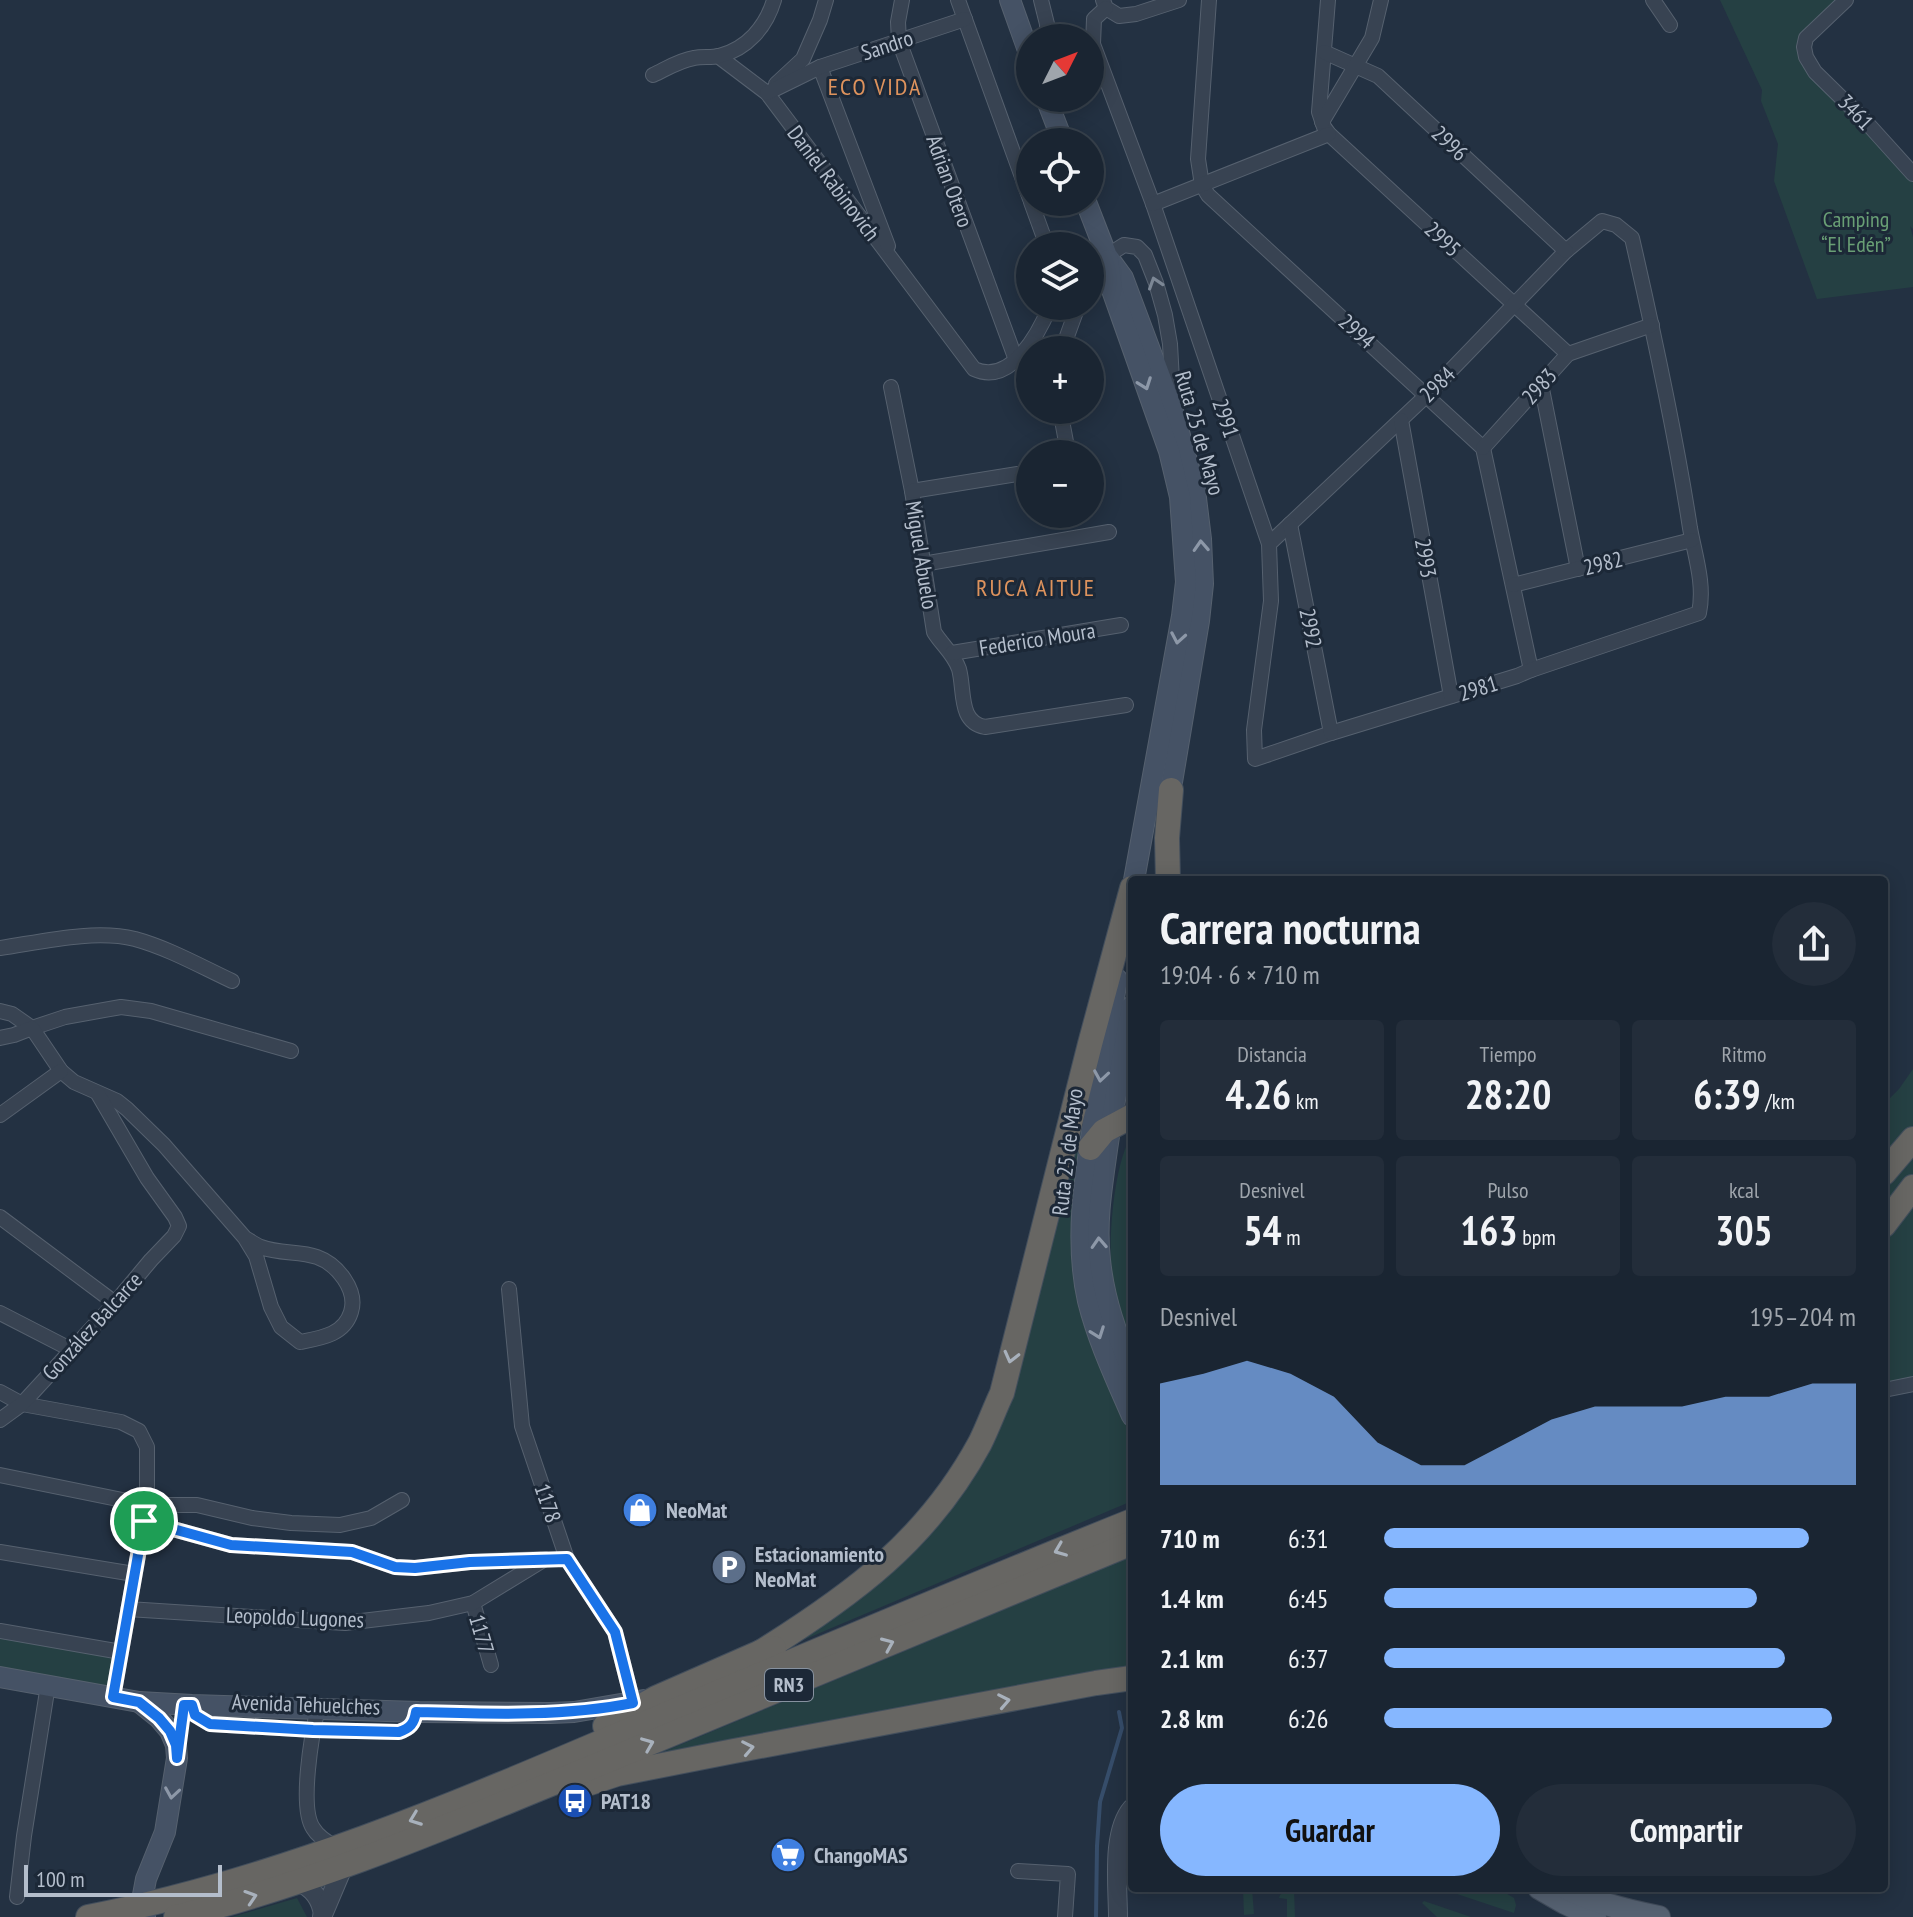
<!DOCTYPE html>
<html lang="es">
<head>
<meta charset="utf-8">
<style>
	:root { --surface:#1a2532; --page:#232d3a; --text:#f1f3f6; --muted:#9fa5ac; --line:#38424d; --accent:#86b7ff }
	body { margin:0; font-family:"PT Sans Narrow",sans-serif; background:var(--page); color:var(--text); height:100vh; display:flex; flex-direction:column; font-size:30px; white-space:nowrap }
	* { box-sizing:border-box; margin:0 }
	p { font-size:26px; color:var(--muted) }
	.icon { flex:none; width:44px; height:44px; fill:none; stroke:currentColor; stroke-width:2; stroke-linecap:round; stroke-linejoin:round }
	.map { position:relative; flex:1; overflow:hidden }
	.side { position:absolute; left:1128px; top:876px; width:760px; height:1016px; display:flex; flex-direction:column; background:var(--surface); border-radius:8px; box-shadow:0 4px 20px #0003,0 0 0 2px var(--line) }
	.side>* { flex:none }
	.needle { width:52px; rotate:48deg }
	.tools { position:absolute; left:1016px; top:24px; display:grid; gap:16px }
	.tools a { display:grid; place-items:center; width:88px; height:88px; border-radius:50%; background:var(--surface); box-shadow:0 4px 20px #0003,0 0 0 2px var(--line); font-size:40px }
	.scale { position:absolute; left:24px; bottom:20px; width:198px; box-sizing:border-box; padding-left:8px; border:4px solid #b4becc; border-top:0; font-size:22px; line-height:28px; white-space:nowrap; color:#b4becc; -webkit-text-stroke:6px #1c2837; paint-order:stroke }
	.pin { position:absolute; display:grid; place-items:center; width:68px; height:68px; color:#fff; margin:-34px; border:4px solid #fff; border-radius:50%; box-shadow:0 2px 8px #0007 }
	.round { display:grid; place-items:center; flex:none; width:84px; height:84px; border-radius:42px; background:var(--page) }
	.summary { display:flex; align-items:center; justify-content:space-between; height:136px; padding:0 32px }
	h1 { font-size:44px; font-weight:600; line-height:60px }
	.metrics { display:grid; grid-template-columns:repeat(3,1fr); gap:12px; height:136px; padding:8px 32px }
	.metrics div { display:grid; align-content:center; border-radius:8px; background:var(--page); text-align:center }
	.metrics b { font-size:40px; font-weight:600 }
	.metrics small { font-size:22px; font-weight:400 }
	.metrics p { font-size:22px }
	.chart { height:224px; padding:16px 32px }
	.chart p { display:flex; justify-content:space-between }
	.chart svg { width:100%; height:144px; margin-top:8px; fill:var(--accent); opacity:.7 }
	.cta { display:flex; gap:16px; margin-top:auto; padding:16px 32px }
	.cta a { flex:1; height:92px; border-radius:48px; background:var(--accent); color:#111; font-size:32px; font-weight:600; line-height:92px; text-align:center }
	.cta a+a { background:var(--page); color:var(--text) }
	ul { padding:0 32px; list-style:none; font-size:26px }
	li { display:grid; grid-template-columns:128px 96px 1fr; align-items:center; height:60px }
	li i { height:20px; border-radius:10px; background:var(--accent) }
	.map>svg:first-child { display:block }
	.green { fill:#254043 }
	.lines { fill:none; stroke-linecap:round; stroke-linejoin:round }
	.stream { stroke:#364d6a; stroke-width:4 }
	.minor-casing { stroke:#56616f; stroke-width:16 }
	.tertiary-casing { stroke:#56616f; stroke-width:20 }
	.secondary-casing { stroke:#56616f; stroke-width:22 }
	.primary-casing { stroke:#414c5b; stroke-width:24 }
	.trunk-casing { stroke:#424e5c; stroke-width:26 }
	.minor { stroke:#384352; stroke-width:14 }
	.tertiary { stroke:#384352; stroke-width:18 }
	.secondary { stroke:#455265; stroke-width:20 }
	.primary { stroke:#566272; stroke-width:22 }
	.trunk { stroke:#676663; stroke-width:24 }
	.oneway { stroke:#7c8795 }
	.oneway2 { stroke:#8d98a8 }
	.oneway3 { stroke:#a8b1bc }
	.route-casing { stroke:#fff; stroke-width:16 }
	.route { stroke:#1a73e8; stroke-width:10 }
	.labels { text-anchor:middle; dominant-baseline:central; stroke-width:6; stroke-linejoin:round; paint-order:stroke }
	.shield { fill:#1c2837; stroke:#86919f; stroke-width:2 }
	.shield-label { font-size:20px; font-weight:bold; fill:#b4becc }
	.street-label { font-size:22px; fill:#b4becc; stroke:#1c2837 }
	.park-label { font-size:22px; fill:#699f75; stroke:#1c2837 }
	.poi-label { font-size:22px; font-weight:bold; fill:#b4becc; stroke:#1c2837; text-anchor:start }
	.neighbourhood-label { font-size:24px; letter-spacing:2px; fill:#de935d; stroke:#1c2837 }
</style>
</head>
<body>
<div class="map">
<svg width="1913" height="1917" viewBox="0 0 1913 1917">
	<rect width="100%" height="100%" fill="#233142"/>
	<g class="green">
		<path d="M 1720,0 L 1846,0 L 1806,37 L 1806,57 L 1913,174 L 1913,229 L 1910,226 L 1913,237 L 1913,287 L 1817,299 L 1774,181 L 1778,144 L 1761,101 L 1762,90 Z"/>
		<path d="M 1106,1001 L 1074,1200 L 1072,1268 L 1078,1306 L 1089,1341 L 1132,1434 L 1132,1501 L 796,1643 L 980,1450 Z"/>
		<path d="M 1913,1069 L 1913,1384 L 1884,1390 L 1884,1104 L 1899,1089 Z"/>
		<path d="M 1132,1135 L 1132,1353 L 1127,1341 C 1122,1317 1112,1286 1111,1262 C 1109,1231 1115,1160 1132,1135 Z"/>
		<path d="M 1132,1556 L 1132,1669 L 627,1767 Z"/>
		<path d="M 0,1630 L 121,1652 L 113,1697 L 0,1677 Z"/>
		<path d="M 1232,1888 L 1252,1888 L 1254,1914 L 1244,1915 L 1243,1889 Z"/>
		<path d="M 1288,1888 L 1304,1888 L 1294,1889 L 1295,1917 L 1287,1917 L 1287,1899 L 1279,1898 L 1280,1895 Z"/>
		<path d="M 1458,1888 L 1497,1888 L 1514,1898 L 1516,1905 L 1514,1913 L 1457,1894 Z"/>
		<path d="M 297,1898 L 307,1917 L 232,1917 Z"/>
		<path d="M 1424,1901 L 1471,1917 L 1437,1917 L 1422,1903 Z"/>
	</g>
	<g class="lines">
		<path class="stream" d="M 1096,1917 L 1097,1846 L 1100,1802 L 1122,1728 L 1119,1712"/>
		<defs>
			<g id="minor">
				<path d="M 902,0 L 898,22 L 899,41 L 1016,360"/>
				<path d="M 958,0 L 1030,199"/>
				<path d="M 1041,0 L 1047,24 L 1047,38"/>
				<path d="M 1103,0 L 1106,8 L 1119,16 L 1136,14 L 1179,0"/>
				<path d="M 1209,0 L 1198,159 L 1202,185 L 1208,195 L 1483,448 L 1531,670"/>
				<path d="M 1328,0 L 1319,112 L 1324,127 L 1329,134 L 1568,354"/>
				<path d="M 1653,0 L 1670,25"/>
				<path d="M 1846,0 L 1806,38 L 1804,47 L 1806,57 L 1815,72 L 1867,123 L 1913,174"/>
				<path d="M 1106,8 L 1094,19 L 1093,44 L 1153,204 L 1269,544 L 1271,601 L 1254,730 L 1255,759 L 1331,733 L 1517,676 L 1531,670 L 1699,613 C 1705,584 1695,556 1690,528 C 1675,430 1654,334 1632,238 L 1616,225 L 1602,221 L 1566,251 L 1427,395 L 1269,544"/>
				<path d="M 1324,52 L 1378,76 L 1566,251"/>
				<path d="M 718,56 L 767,93 L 974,369 C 1011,386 1039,333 1050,306"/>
				<path d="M 820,67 L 888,246"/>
				<path d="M 653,75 C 666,69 680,60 694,58 C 702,56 711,58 719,56 C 747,49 766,27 774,0"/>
				<path d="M 776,84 L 803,59 L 820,20 L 826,0"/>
				<path d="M 767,93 L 820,67 L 965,19"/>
				<path d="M 1322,122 L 1372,38 L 1381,0"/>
				<path d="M 1031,202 L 1047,246"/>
				<path d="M 1153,204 L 1329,134"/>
				<path d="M 1090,263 L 1099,261 L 1124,245 L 1137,247 L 1145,255 L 1156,283 L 1165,315 L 1170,344 L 1173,399"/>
				<path d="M 1090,286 L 1099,261"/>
				<path d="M 1062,350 L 1078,306"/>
				<path d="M 1541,384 L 1578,569"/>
				<path d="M 891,387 L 912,491 L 934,632 C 942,645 954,654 959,669 C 965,691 958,722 985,727 L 1126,705"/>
				<path d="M 1060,410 L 1067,447 L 1065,454"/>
				<path d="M 1401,420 L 1451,696"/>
				<path d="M 1483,448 L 1568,354 L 1652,325"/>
				<path d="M 912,491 L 1030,472"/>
				<path d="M 1290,524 L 1331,733"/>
				<path d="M 923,564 L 1109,532"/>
				<path d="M 1513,585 L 1692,540"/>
				<path d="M 952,653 L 1121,625"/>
				<path d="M 0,948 C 41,942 94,929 135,939 C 168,948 200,966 232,981"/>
				<path d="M 0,1011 L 12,1014 L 32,1028 L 65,1017 L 121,1007 L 151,1011 L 291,1051"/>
				<path d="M 0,1038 L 14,1035 L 32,1028 L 61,1071 L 74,1082 L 117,1101 L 127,1109 L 164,1145 L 245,1238 L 256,1256 L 271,1307 L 281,1327 L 300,1342 C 321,1338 344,1335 351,1312 C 358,1290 337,1264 317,1257 C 300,1251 279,1254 261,1247 C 256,1245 250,1241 245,1238"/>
				<path d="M 0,1115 L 61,1071"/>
				<path d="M 0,1217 L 115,1303"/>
				<path d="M 509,1289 L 522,1426 L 567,1559 L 615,1632 L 633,1703"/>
				<path d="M 0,1313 L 72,1350"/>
				<path d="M 1884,1390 L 1913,1384"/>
				<path d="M 0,1392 L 22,1404 L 121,1422 L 139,1431 L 147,1447 L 147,1505 L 113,1697"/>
				<path d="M 0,1420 L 22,1404 L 115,1303 L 151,1260 L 174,1236 L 179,1226 L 175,1217 L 147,1178 L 98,1094"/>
				<path d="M 0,1475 L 147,1505 L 197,1505 L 252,1518 L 291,1523 L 340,1525 L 371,1518 L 402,1500"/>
				<path d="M 144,1521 L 231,1545 L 352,1552 L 395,1567 L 415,1568 L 470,1562 L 541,1559"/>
				<path d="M 0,1552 L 134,1574"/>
				<path d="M 473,1603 L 491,1665"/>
				<path d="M 128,1609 L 345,1623 L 429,1613 L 473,1603 L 545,1559"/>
				<path d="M 0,1631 L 121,1652"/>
				<path d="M 192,1705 L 195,1715 L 210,1724 L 313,1730 L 399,1732 C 410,1728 414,1724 416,1712"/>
				<path d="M 318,1708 C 312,1733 299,1807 313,1828 C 318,1837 328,1843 337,1848"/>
				<path d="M 1018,1871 L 1068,1874 L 1065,1917"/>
				<path d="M 17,1897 L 24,1836 L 48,1685"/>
			</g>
			<g id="tertiary">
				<path d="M 298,1882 C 313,1888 321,1899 323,1915"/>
				<path d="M 322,1917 L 344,1865"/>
				<path d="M 1118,1917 C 1118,1886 1111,1832 1132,1808"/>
			</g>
			<g id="secondary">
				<path d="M 1010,0 L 1030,56"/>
				<path d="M 1046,98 L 1063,142"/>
				<path d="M 1086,202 L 1107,256 L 1123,278 L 1174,414 L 1195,490 L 1201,539 L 1203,584 L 1199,621 L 1168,806"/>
				<path d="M 1108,260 L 1112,290 L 1169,451 L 1180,497 L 1186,582 L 1182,616 L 1134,880"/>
				<path d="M 1117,979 C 1110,1023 1103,1068 1095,1112 C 1085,1175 1074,1239 1088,1301 C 1098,1341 1116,1379 1132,1416"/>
				<path d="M 1132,1006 C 1123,1056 1113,1106 1106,1157 C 1101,1192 1096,1225 1100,1260 C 1104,1300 1117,1335 1132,1371"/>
				<path d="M 0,1677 L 139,1702 L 192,1705 L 419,1712 L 550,1713 L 574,1712 L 644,1700"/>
				<path d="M 139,1702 L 159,1718 L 170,1731 L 176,1745 L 177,1758 L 165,1832 L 146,1879 L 143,1895 L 145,1917"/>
			</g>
			<g id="primary">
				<path d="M 1539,1888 L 1565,1903 L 1595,1917"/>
				<path d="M 1566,1888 C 1595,1903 1628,1911 1659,1917"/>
			</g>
			<g id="trunk">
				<path d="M 1168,880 L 1167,838 L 1171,790"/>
				<path d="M 1090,1148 L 1104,1131 L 1132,1116"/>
				<path d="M 1884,1173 L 1913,1139"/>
				<path d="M 1884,1225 L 1913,1187"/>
				<path d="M 761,1652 C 852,1595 927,1541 980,1443 C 988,1427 994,1410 1002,1393 L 1090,1044 L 1132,888"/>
				<path d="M 605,1726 L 656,1698 L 761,1652 L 774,1648"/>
				<path d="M 590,1783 L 617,1774 L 734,1751 L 1096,1683 L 1132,1678"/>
				<path d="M 88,1917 C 280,1880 461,1802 641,1725 C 804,1656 967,1587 1132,1521"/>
				<path d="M 176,1917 C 322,1882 462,1820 602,1763 C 778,1690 955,1616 1132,1543"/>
			</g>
		</defs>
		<use href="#minor" class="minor-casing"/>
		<use href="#tertiary" class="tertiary-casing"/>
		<use href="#secondary" class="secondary-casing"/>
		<use href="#primary" class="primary-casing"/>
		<use href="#trunk" class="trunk-casing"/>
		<use href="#minor" class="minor"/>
		<use href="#tertiary" class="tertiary"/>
		<use href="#secondary" class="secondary"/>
		<use href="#primary" class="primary"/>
		<use href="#trunk" class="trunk"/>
	</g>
	<defs><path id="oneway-chevron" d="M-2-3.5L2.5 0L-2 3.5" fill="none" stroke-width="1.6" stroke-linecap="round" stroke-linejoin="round" transform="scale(2)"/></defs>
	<use class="oneway" href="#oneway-chevron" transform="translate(1155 283) rotate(-108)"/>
	<g class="oneway2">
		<use href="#oneway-chevron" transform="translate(1145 384) rotate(70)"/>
		<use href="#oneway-chevron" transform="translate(1201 546) rotate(-93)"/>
		<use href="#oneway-chevron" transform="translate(1178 638) rotate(100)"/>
		<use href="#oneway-chevron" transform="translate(1101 1076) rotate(99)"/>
		<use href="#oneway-chevron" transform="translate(1099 1243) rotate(-93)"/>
		<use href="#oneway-chevron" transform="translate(1098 1333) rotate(70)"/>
		<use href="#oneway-chevron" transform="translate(172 1793) rotate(99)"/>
	</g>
	<g class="oneway3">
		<use href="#oneway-chevron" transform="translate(1011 1357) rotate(104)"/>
		<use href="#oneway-chevron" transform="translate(1060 1550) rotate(158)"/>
		<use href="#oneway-chevron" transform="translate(888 1644) rotate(-23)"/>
		<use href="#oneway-chevron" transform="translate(1004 1701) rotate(-11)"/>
		<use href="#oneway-chevron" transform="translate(648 1744) rotate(-22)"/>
		<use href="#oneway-chevron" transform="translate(748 1748) rotate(-11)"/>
		<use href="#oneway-chevron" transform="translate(415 1819) rotate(159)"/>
		<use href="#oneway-chevron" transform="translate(251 1897) rotate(-18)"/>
	</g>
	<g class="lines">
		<defs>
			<path id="route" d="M 144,1521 L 231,1545 L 352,1552 L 395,1567 L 415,1568 L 470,1562 L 567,1559 L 615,1632 L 633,1703 C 562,1717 488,1714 416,1712 C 414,1724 410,1728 399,1732 L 313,1730 L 210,1724 L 195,1715 L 192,1705 L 184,1705 L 177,1758 L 176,1745 L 170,1731 L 159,1718 L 139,1702 L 113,1697 Z"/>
		</defs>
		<use href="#route" class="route-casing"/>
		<use href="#route" class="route"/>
	</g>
	<defs>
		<symbol id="shop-disc" viewBox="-11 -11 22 22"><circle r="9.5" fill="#3f7fe0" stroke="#1c2837"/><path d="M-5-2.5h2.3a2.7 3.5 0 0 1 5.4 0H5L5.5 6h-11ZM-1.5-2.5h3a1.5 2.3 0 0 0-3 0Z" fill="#fff"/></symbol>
		<symbol id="parking-disc" viewBox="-11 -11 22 22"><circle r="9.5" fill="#5c6f8a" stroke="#1c2837"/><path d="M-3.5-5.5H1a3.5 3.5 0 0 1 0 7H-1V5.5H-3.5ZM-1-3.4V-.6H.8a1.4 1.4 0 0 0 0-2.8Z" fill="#fff"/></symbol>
		<symbol id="bus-disc" viewBox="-11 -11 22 22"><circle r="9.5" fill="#1a4fb4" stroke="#1c2837"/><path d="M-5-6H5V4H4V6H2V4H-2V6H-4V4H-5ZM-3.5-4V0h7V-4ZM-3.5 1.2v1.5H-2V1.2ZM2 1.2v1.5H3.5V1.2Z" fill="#fff"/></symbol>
		<symbol id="supermarket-disc" viewBox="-11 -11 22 22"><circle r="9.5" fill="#3f7fe0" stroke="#1c2837"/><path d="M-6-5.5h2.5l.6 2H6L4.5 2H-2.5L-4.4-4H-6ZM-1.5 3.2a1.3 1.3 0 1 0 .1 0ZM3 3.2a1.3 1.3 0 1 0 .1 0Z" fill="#fff"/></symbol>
	</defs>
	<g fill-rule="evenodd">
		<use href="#shop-disc" x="620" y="1490" width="40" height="40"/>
		<use href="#parking-disc" x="709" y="1547" width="40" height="40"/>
		<use href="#bus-disc" x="555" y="1781" width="40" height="40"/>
		<use href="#supermarket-disc" x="768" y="1835" width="40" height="40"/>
	</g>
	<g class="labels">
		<rect class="shield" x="765" y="1669" width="48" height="32" rx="6"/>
		<g class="shield-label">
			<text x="789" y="1685">RN3</text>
		</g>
		<g class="street-label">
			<text transform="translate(887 45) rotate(-18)">Sandro</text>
			<text transform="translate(1856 112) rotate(46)">3461</text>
			<text transform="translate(1450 143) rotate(43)">2996</text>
			<text transform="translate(950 181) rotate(70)">Adrian Otero</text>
			<text transform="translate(834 183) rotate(53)">Daniel Rabinovich</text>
			<text transform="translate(1443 239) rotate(43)">2995</text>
			<text transform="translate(1357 331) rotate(42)">2994</text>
			<text transform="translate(1437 384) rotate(-45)">2984</text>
			<text transform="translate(1539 386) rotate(-48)">2983</text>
			<text transform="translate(1226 418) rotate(71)">2991</text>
			<text transform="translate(1200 433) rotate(74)">Ruta 25 de Mayo</text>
			<text transform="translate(922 555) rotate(81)">Miguel Abuelo</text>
			<text transform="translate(1426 558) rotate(80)">2993</text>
			<text transform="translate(1603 563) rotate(-14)">2982</text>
			<text transform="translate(1311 628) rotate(79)">2992</text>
			<text transform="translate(1037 639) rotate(-9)">Federico Moura</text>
			<text transform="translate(1478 688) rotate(-17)">2981</text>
			<text transform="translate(1067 1152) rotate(-83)">Ruta 25 de Mayo</text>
			<text transform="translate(92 1326) rotate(-48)">González Balcarce</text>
			<text transform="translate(548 1503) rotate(71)">1178</text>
			<text transform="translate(295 1617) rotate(2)">Leopoldo Lugones</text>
			<text transform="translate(482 1634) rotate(74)">1177</text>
			<text transform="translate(306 1704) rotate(2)">Avenida Tehuelches</text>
		</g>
		<g class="park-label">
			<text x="1856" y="219">Camping<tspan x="1856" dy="25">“El Edén”</tspan></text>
		</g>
		<g class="poi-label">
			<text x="666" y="1510">NeoMat</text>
			<text x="755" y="1554">Estacionamiento<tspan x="755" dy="25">NeoMat</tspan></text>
			<text x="601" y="1801">PAT18</text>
			<text x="814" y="1855">ChangoMAS</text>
		</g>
		<g class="neighbourhood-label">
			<text x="875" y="86">ECO VIDA</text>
			<text x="1036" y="587">RUCA AITUE</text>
		</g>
	</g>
</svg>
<div class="tools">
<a><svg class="needle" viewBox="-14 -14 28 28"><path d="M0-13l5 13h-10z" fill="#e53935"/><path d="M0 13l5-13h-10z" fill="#9fa5ac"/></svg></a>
<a><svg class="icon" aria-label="locate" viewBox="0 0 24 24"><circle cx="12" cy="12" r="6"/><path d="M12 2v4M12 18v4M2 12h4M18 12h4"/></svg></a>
<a><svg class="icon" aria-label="layers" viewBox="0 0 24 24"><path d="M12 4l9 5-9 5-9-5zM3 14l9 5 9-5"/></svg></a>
<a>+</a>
<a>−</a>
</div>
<div class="scale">100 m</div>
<div class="pin" style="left:144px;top:1521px;background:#1e9e55"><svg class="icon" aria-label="arrive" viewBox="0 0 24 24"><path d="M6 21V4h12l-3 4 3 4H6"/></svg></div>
<section class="side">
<div class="summary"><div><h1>Carrera nocturna</h1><p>19:04 · 6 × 710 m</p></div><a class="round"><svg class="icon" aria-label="share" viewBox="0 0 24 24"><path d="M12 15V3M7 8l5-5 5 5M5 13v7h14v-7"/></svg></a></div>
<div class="metrics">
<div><p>Distancia</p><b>4.26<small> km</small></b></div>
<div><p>Tiempo</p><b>28:20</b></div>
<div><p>Ritmo</p><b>6:39<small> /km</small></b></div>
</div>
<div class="metrics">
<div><p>Desnivel</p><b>54<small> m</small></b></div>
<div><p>Pulso</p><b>163<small> bpm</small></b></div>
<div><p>kcal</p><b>305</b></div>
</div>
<div class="chart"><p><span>Desnivel</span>195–204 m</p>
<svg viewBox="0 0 160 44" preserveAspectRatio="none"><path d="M0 44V13L10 10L20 6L30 10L40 17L50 31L60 38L70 38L80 31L90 24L100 20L110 20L120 20L130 17L140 17L150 13L160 13V44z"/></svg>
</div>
<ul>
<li><b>710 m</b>6:31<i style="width:90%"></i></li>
<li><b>1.4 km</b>6:45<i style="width:79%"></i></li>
<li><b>2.1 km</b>6:37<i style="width:85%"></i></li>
<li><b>2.8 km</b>6:26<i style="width:95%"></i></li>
</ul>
<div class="cta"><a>Guardar</a><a>Compartir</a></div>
</section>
</div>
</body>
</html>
